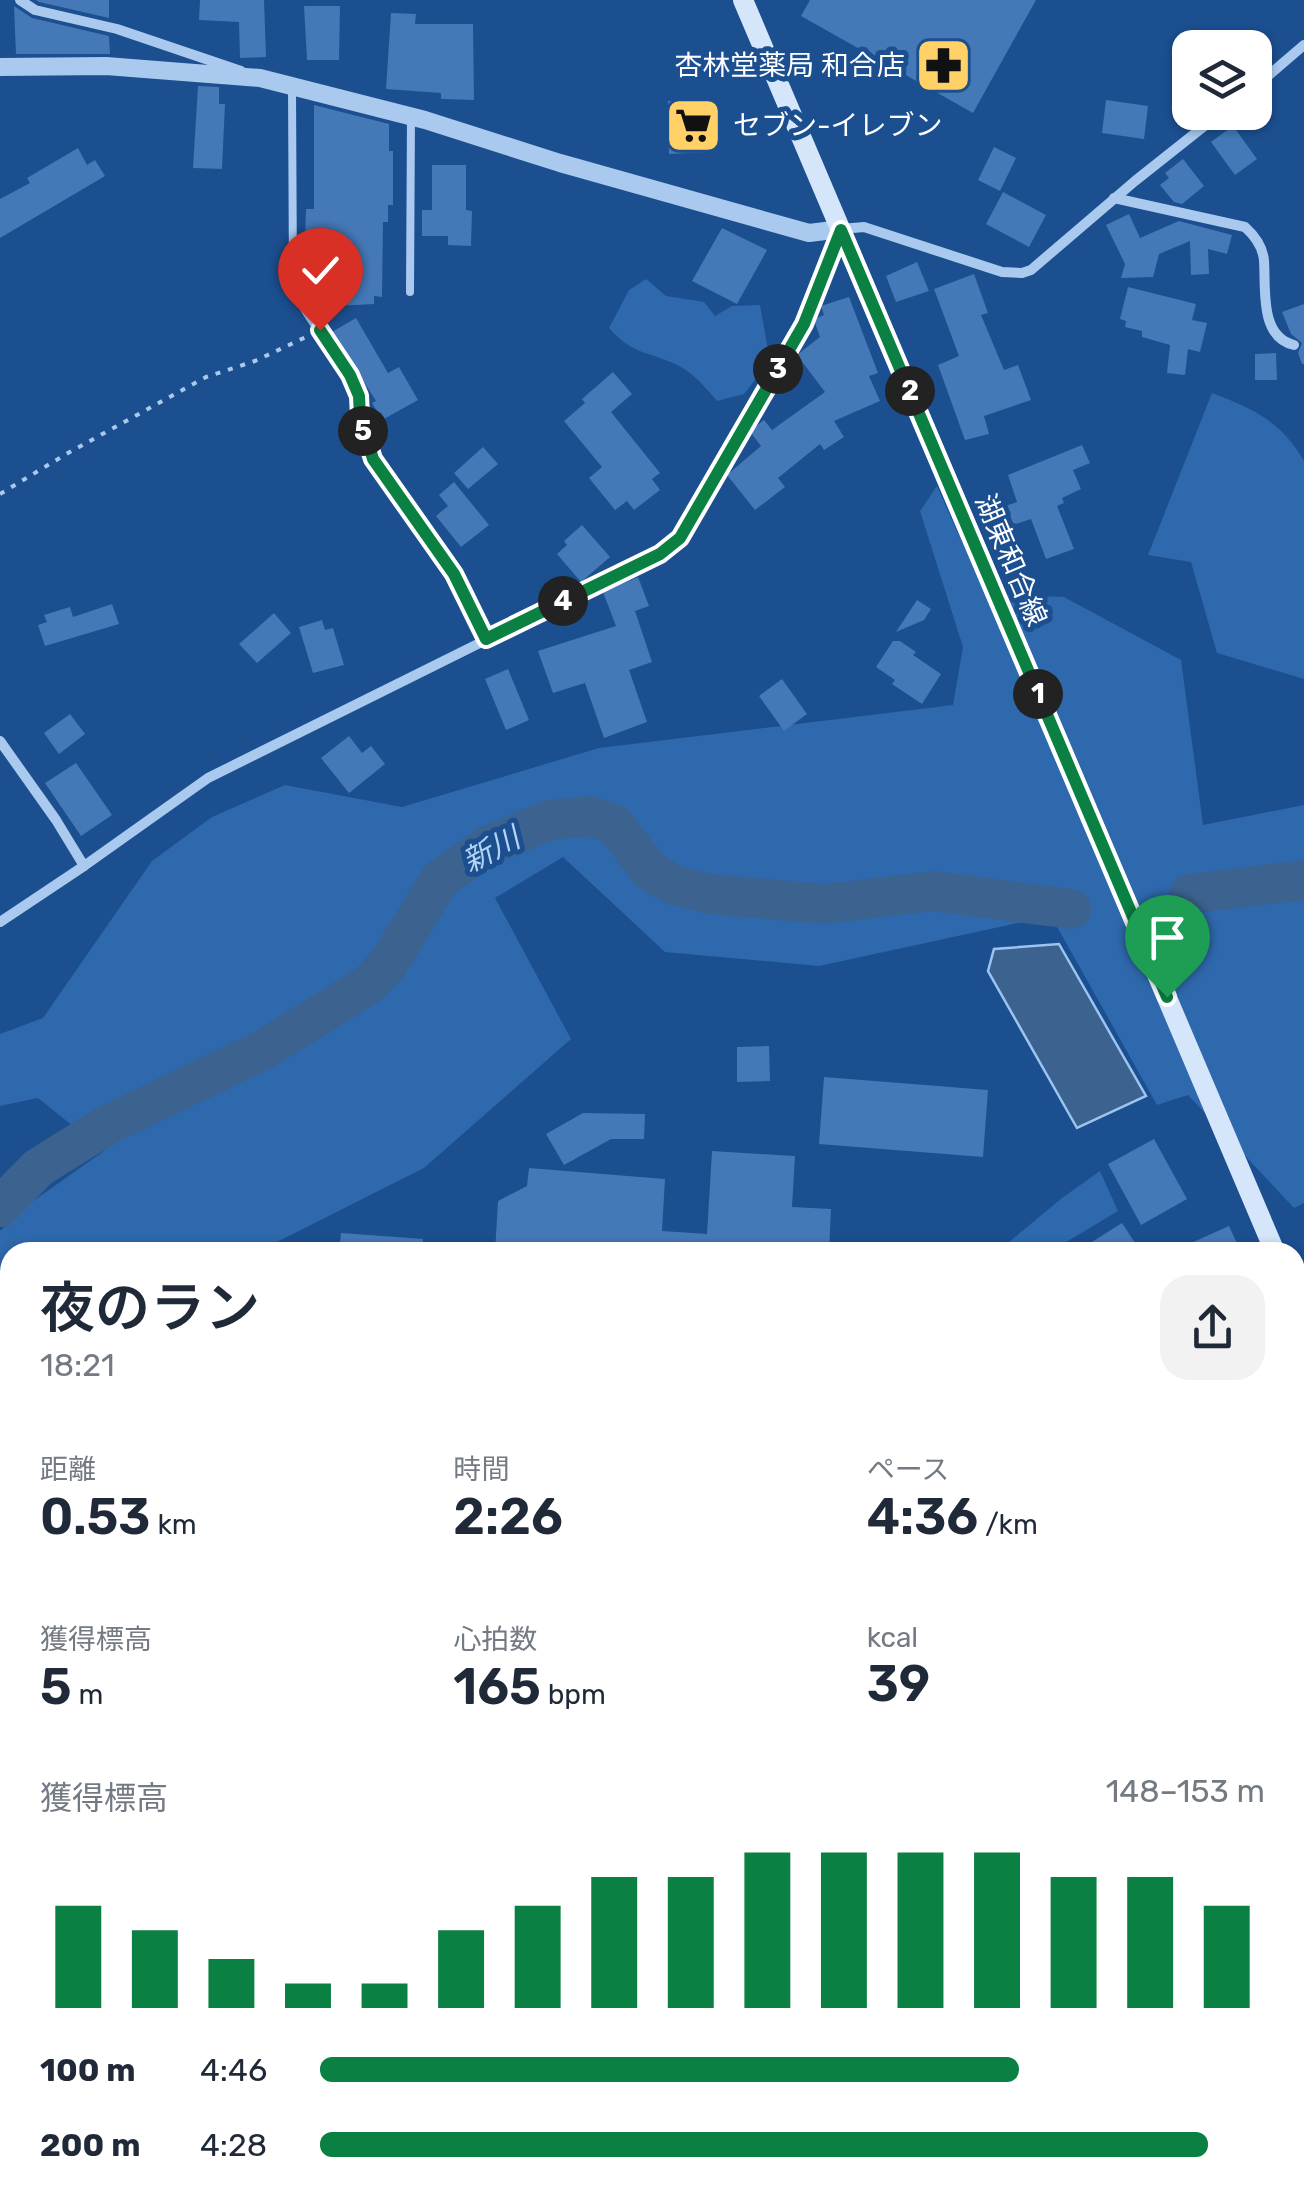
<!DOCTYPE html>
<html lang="ja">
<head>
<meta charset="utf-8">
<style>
	:root { --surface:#fff; --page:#f2f2f3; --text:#1f2937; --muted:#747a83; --accent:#0b8043 }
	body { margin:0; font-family:Rubik,"Noto Sans JP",sans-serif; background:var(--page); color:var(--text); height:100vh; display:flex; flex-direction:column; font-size:38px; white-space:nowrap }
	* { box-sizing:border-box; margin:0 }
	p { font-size:32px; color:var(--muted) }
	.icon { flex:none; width:55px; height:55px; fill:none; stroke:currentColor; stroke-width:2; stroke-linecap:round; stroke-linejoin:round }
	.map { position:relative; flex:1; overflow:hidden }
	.sheet { position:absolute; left:0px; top:1242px; width:1305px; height:962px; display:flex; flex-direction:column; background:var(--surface); border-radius:30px 30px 0 0; box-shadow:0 2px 8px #0004 }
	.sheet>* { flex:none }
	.fabs { position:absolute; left:1172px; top:30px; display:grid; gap:20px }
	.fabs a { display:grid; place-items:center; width:100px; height:100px; border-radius:20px; background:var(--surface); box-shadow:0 2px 8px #0004; font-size:50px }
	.pin { position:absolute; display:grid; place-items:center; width:85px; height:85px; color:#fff; margin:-102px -42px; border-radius:50% 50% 50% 0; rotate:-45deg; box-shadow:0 0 10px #0007 }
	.pin .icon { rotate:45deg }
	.km { position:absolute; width:50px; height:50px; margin:-25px; border-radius:50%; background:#222; color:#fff; font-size:28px; line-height:50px; text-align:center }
	.round { display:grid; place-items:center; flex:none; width:105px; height:105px; border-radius:30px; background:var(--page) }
	.overview { display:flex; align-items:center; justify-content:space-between; height:170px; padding:0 40px }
	h1 { font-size:55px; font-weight:600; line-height:75px }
	.stats { display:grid; grid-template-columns:repeat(3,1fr); gap:15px; height:170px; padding:10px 40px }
	.stats div { display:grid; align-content:center }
	.stats b { font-size:50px; font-weight:600 }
	.stats small { font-size:28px; font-weight:400 }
	.stats p { font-size:28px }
	.chart { height:280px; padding:20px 40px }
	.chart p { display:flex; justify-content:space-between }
	.chart svg { width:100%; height:180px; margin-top:10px; stroke:var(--accent); stroke-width:6 }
	ul { padding:0 40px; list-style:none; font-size:32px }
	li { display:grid; grid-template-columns:160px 120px 1fr; align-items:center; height:75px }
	li i { height:25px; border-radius:12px; background:var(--accent) }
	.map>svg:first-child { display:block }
	.green { fill:#2e69ad }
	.water { fill:#3c6290; stroke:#9cc4f0; stroke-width:2.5 }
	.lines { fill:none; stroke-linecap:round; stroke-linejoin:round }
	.river { stroke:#3c6290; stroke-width:40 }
	.building { fill:#4478b7 }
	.path { stroke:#a9c9ee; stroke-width:4; stroke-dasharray:5 8; stroke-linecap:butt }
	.service { stroke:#a9c9ee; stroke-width:8 }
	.minor { stroke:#a9c9ee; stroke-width:10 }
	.tertiary { stroke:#a9c9ee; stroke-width:18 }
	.secondary { stroke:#d6e6fa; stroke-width:20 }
	.route-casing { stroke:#fff; stroke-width:20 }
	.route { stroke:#0b8043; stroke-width:12 }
	.labels { text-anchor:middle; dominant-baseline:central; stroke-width:10; stroke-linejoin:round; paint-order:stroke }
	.poi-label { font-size:28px; fill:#fff; stroke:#1b4f8f; text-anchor:end }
	.street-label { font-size:28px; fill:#fff; stroke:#1b4f8f }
	.water-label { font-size:30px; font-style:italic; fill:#b5d3f5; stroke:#1b4f8f }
</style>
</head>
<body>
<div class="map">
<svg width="1304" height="2203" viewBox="0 0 1304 2203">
	<rect width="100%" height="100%" fill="#1b4f8f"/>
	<g class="green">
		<path d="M 646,279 L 666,296 L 704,302 L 715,316 L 732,306 L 760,305 L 770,361 L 744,394 L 717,401 C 706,388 696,376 681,367 C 652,351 634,357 609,328 L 629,290 Z"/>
		<path d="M 1212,393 C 1254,409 1281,421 1304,461 L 1304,679 L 1217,653 L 1191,562 L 1148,555 Z"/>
		<path d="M 937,486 L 985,594 L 1064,597 L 1181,660 L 1203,825 L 1304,805 L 1304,1203 L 1294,1208 L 1188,1095 L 1157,1105 L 1051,916 L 819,966 L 665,952 L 563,857 L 495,898 L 571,1039 L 424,1168 L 257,1252 L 10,1252 L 10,1303 L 0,1313 L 0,1231 L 29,1204 L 104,1151 L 38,1098 L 0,1106 L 0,1034 L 43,1018 L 152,861 L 212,817 L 285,785 L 402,807 L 599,748 L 953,705 L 963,647 L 920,511 Z"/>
		<path d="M 1100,1171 L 1118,1211 L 1063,1244 L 1066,1252 L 997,1252 L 1062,1198 Z"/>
		<path d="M 0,1512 L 10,1518 L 10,1694 L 0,1705 Z"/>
		<path d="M 1303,1603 L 1304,1670 L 1295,1675 L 1295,1606 Z"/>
		<path d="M 1304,1691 L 1304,1799 L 1295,1803 L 1295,1695 Z"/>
		<path d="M 1304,2007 L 1304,2078 L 1295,2082 L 1295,2010 Z"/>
		<path d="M 7,2048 L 10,2056 L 10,2108 L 0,2117 L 0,2050 Z"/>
		<path d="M 0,2149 L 10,2149 L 10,2195 L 57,2195 L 43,2200 L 43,2203 L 0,2203 Z"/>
		<path d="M 153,2195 L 341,2195 L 344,2203 L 156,2203 Z"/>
	</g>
	<path class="water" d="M 1059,944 L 1146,1096 L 1077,1128 L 988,971 L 994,949 Z"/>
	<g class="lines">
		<g class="river">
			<path d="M 1189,894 L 1304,880"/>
			<path d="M 0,1207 L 38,1168 L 60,1154 L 109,1124 L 263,1050 L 368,985 L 388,964 L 440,879 L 489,845 L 550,820 L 590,816 L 614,824 L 649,870 L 674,885 L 709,894 L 825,904 L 933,891 L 1071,909"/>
		</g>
	</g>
	<g class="building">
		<path d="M 36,0 L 109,0 L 109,18 L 39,2 Z"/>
		<path d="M 200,0 L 264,0 L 266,57 L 240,58 L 239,22 L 199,20 Z"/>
		<path d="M 810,0 L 1036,0 L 973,113 L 801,16 Z"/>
		<path d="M 14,6 L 32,18 L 109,36 L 110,54 L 16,54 Z"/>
		<path d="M 304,6 L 340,6 L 339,60 L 307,60 Z"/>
		<path d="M 391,13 L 416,14 L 415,24 L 473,24 L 474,100 L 441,99 L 441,93 L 386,89 Z"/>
		<path d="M 198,86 L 219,87 L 219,104 L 225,104 L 222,169 L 193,168 Z"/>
		<path d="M 709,100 L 711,152 L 669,154 L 668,101 Z"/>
		<path d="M 1106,100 L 1148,106 L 1144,139 L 1102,133 Z"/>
		<path d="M 314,105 L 389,124 L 389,151 L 393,151 L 393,205 L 388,205 L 388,222 L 383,222 L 382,297 L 374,296 L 374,304 L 316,307 L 316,270 L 304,269 L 306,209 L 314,209 Z"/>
		<path d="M 1233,126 L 1257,159 L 1235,175 L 1211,142 Z"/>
		<path d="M 994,147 L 1016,158 L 1000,191 L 978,180 Z"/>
		<path d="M 78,148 L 87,165 L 95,160 L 105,176 L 0,238 L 0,199 L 30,183 L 27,178 Z"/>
		<path d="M 1183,159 L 1204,186 L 1182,204 L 1174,202 L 1160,185 L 1169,178 L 1165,173 Z"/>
		<path d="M 432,165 L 466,165 L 466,210 L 472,211 L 471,246 L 448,245 L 448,236 L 422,236 L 422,210 L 432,210 Z"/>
		<path d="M 1003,192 L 1046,215 L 1029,247 L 986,224 Z"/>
		<path d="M 1129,214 L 1140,238 L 1179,221 L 1232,235 L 1227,254 L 1208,249 L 1209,274 L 1191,275 L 1190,241 L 1159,254 L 1153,277 L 1121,278 L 1125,264 L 1106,225 Z"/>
		<path d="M 722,228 L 767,250 L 737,304 L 692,281 Z"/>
		<path d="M 917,262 L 929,291 L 896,302 L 886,276 Z"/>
		<path d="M 974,274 L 988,313 L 981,315 L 1004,370 L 1018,365 L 1031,400 L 984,416 L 989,434 L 965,440 L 938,365 L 959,356 L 934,289 Z"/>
		<path d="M 1128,287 L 1196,304 L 1192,320 L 1207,323 L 1200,352 L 1188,349 L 1185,375 L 1167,373 L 1170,345 L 1142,337 L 1142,331 L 1125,327 L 1126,321 L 1120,319 Z"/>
		<path d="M 849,297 L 878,373 L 869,376 L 880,401 L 834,421 L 844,437 L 824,450 L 820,444 L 778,478 L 785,487 L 755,510 L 727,475 L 761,446 L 751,433 L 755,427 L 764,420 L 772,430 L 825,392 L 797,355 L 820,337 L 815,323 L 817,318 L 824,315 L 821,306 Z"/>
		<path d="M 1304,304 L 1304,364 L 1302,364 L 1298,353 L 1302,343 L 1291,334 L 1282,312 Z"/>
		<path d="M 356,318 L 388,373 L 399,367 L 418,400 L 382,420 L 372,403 L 376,401 L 332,332 Z"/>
		<path d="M 1276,353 L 1277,380 L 1255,380 L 1255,354 Z"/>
		<path d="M 613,372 L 632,394 L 611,412 L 660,473 L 652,479 L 660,490 L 634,510 L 627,501 L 615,510 L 589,478 L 602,467 L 564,421 L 585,403 L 582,399 Z"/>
		<path d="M 1082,445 L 1090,463 L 1073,470 L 1081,489 L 1062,498 L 1064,503 L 1057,506 L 1074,549 L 1046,559 L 1031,519 L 1007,527 L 1000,508 L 1017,502 L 1008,475 Z"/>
		<path d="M 483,447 L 498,464 L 468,489 L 454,473 Z"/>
		<path d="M 454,482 L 489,525 L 461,547 L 436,516 L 448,506 L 439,495 Z"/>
		<path d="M 582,525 L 610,557 L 581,582 L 557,554 L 567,545 L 564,541 Z"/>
		<path d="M 638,577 L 649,606 L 635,611 L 652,662 L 629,670 L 647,722 L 604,738 L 585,683 L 553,693 L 538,651 L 616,626 L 603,592 Z"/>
		<path d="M 917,600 L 931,609 L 924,620 L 896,632 Z"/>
		<path d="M 112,604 L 119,624 L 45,646 L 38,625 L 47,622 L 44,615 L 70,607 L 73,617 Z"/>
		<path d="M 274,613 L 291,633 L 257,663 L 239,644 Z"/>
		<path d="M 322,620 L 325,630 L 333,628 L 344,665 L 313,673 L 299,627 Z"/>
		<path d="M 893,641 L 900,641 L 916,652 L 913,655 L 941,674 L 922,704 L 892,684 L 895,680 L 876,667 Z"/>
		<path d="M 508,669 L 529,720 L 506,730 L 485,679 Z"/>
		<path d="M 782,679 L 807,714 L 784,731 L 759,696 Z"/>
		<path d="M 70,714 L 85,734 L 59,754 L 44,733 Z"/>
		<path d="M 349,736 L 362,753 L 371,746 L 385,764 L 349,793 L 321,758 Z"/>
		<path d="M 76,763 L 112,815 L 81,836 L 45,783 Z"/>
		<path d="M 769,1046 L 770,1081 L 737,1082 L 737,1047 Z"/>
		<path d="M 824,1077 L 988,1090 L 983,1157 L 819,1144 Z"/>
		<path d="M 583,1113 L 645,1114 L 644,1139 L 611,1139 L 564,1165 L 546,1134 Z"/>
		<path d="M 1154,1139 L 1187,1199 L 1141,1225 L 1108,1164 Z"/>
		<path d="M 712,1151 L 795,1156 L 792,1207 L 831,1209 L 829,1252 L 495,1252 L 498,1201 L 527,1186 L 529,1168 L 665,1179 L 662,1231 L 707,1234 Z"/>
		<path d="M 1122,1223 L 1141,1252 L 1076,1252 Z"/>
		<path d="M 1229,1226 L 1241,1252 L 1171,1252 Z"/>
		<path d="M 341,1233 L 423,1239 L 422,1252 L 339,1252 Z"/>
	</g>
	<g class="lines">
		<g class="path">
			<path d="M 363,431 L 373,459 L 454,574 L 480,628"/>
			<path d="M 0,494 L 68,453 L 206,377 L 255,361 L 306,337"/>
		</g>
		<g class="service">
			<path d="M 292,89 L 293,281 C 305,332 358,359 359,417"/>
			<path d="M 410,292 L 411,116"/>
			<path d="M 1295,1539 L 1304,1567"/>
			<path d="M 1295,1685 L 1304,1681"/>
			<path d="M 0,2129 L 10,2130"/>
			<path d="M 138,2195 L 141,2203"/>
			<path d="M 536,2195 L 539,2203"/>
			<path d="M 910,2195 L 912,2203"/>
			<path d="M 1245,2195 L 1248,2203"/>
			<path d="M 55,2203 L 78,2195"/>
		</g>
		<g class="minor">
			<path d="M 20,0 L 35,10 L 117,29 L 241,71"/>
			<path d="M 1255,87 L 1304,45"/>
			<path d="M 1114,198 L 1245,227 C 1255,236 1263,246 1264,261 C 1266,287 1259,337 1294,345"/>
			<path d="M 0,741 L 56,820 L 84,866 L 208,778 L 659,554 L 680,538 L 805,324 L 841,229 L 864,227 L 1002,272 L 1022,273 L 1031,270 L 1135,181 L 1222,112"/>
			<path d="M 0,922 L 84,866"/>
			<path d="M 0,1488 L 10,1491"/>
		</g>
		<g class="tertiary">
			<path d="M 0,67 L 106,66 L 260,78 L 425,120 L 560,163 L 809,233 L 841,229"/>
			<path d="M 0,1737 L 10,1730"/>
		</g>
		<g class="secondary">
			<path d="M 743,0 L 1275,1252"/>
			<path d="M 1295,1299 L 1304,1321"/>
		</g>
	</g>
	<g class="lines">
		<defs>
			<path id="route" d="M 320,330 L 350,375 L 359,396 L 360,417 L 373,459 L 454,574 L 486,639 L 660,554 L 680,538 L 804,324 L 841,230 L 1167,997"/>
		</defs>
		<use href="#route" class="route-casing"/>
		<use href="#route" class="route"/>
	</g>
	<defs>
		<symbol id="pharmacy-square" viewBox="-11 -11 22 22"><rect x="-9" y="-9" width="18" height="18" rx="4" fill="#ffd166" stroke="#1b4f8f"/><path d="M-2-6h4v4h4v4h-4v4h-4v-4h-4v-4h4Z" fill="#111"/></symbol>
		<symbol id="supermarket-square" viewBox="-11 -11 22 22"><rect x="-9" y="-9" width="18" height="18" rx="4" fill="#ffd166" stroke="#1b4f8f"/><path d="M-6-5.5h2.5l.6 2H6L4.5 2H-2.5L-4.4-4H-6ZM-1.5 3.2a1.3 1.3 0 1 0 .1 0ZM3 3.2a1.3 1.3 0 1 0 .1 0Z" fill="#111"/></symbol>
	</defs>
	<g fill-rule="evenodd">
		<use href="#pharmacy-square" x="912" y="34" width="63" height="63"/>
		<use href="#supermarket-square" x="662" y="94" width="63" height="63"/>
	</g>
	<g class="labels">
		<g class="poi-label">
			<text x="905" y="65">杏林堂薬局 和合店</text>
			<text x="733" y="125" text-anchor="start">セブン-イレブン</text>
		</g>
		<g class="street-label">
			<text transform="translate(1011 560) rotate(67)">湖東和合線</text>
		</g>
		<g class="water-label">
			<text transform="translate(491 850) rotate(-28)">新川</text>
		</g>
	</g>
</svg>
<div class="fabs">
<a><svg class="icon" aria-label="layers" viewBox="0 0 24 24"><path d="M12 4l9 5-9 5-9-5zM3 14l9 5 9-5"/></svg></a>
</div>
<div class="pin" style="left:1167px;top:997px;background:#1e9e55"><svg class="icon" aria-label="arrive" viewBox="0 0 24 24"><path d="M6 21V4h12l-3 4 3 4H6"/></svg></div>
<div class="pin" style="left:320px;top:330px;background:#d93025"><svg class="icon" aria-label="check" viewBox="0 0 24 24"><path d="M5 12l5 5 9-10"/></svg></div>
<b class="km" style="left:1038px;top:694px">1</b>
<b class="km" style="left:910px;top:391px">2</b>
<b class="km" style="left:778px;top:369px">3</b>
<b class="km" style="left:563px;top:601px">4</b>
<b class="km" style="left:363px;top:431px">5</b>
<section class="sheet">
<div class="overview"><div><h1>夜のラン</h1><p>18:21</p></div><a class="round"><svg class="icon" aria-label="share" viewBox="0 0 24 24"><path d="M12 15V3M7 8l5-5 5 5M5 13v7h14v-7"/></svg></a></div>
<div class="stats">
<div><p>距離</p><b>0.53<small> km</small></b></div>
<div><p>時間</p><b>2:26</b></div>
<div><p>ペース</p><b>4:36<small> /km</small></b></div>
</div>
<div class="stats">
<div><p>獲得標高</p><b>5<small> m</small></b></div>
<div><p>心拍数</p><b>165<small> bpm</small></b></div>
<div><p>kcal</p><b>39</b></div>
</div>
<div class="chart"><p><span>獲得標高</span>148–153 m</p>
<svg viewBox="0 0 160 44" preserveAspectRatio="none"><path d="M5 44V19M15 44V25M25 44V32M35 44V38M45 44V38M55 44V25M65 44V19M75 44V12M85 44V12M95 44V6M105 44V6M115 44V6M125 44V6M135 44V12M145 44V12M155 44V19"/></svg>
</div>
<ul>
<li><b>100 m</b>4:46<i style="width:74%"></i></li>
<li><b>200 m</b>4:28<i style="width:94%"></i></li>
</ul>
</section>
</div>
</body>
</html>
